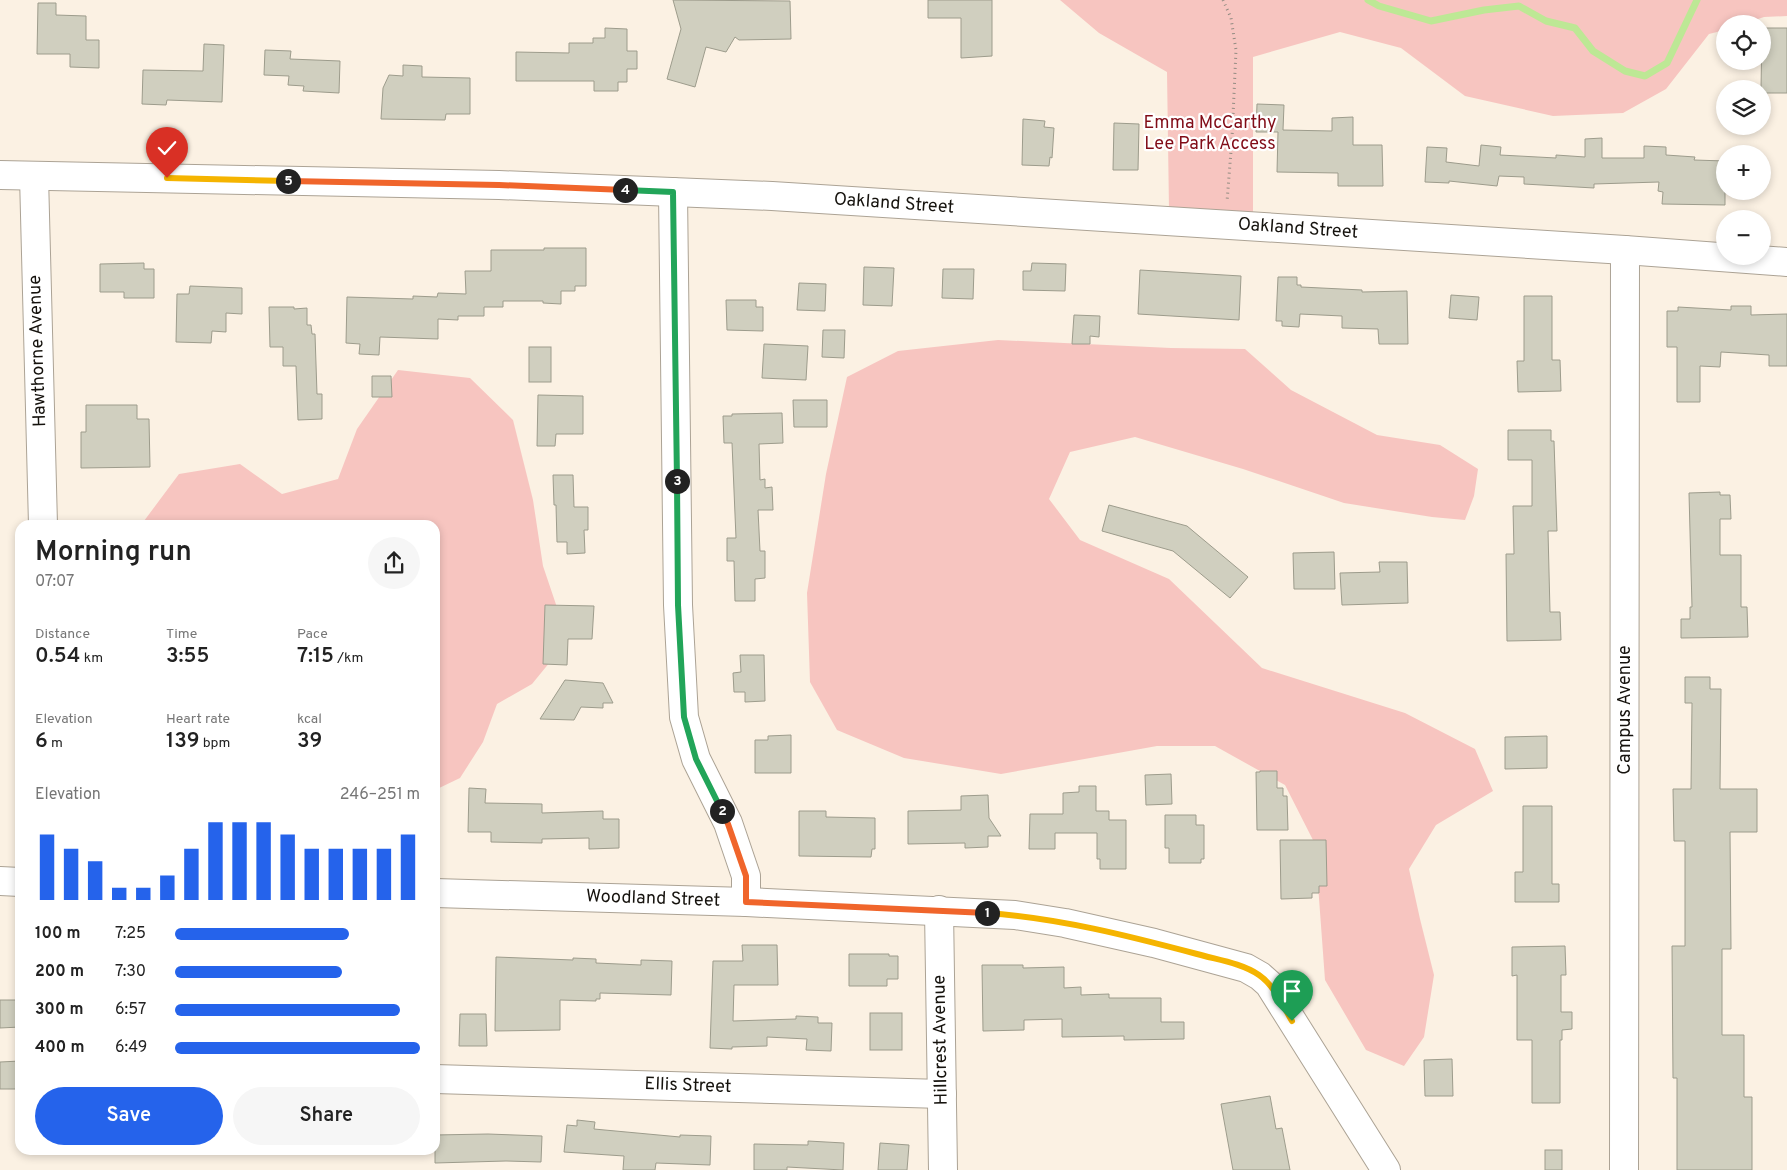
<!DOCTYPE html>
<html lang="en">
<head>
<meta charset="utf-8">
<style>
	:root { --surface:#fff; --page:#f6f6f6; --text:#222; --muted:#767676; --accent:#2563eb }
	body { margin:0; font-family:Overpass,sans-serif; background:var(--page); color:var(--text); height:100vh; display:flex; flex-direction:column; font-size:19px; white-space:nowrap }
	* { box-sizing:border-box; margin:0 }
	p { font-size:16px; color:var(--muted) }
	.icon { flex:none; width:28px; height:28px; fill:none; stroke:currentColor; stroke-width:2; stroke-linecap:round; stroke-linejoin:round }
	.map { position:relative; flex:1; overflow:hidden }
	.details { position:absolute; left:15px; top:520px; width:425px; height:635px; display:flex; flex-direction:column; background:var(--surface); border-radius:15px; box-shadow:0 2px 8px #0003 }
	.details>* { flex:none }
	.controls { position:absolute; left:1716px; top:15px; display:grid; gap:10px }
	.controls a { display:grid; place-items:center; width:55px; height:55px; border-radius:50%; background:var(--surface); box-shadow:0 2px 8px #0003; font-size:25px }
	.pin { position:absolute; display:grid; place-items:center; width:42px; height:42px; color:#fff; margin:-51px -21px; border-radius:50% 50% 50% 0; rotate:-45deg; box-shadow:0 0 5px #0007 }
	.pin .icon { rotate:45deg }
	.km { position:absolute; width:25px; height:25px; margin:-12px; border-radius:50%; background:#222; color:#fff; font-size:14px; line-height:25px; text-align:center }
	.round { display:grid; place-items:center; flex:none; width:52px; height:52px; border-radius:26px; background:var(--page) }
	.head { display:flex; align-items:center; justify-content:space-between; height:85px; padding:0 20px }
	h1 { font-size:28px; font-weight:600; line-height:38px }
	.metrics { display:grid; grid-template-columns:repeat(3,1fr); gap:8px; height:85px; padding:5px 20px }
	.metrics div { display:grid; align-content:center }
	.metrics b { font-size:21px; font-weight:600 }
	.metrics small { font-size:14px; font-weight:400 }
	.metrics p { font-size:14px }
	.chart { height:140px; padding:10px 20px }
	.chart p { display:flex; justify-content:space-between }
	.chart svg { width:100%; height:90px; margin-top:5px; stroke:var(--accent); stroke-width:6 }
	.cta { display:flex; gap:10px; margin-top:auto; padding:10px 20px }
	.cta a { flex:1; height:58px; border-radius:30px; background:var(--accent); color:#fff; font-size:20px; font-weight:600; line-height:58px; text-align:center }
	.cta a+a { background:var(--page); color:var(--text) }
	ul { padding:0 20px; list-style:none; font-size:16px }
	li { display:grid; grid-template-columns:80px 60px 1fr; align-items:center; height:38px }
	li i { height:12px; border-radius:6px; background:var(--accent) }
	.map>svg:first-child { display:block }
	.green { fill:#f7c5c0 }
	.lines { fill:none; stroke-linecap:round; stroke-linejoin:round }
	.stream { stroke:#bde895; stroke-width:7 }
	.building { fill:#d0cfbf; stroke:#9d9c8c }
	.street-casing { stroke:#aca395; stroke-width:30 }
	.path { stroke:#938c82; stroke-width:3; stroke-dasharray:1 4; stroke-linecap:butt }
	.street { stroke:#fff; stroke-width:28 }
	.split-1-casing { stroke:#fff; stroke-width:10 }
	.split-2-casing { stroke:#fff; stroke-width:10 }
	.split-3-casing { stroke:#fff; stroke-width:10 }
	.split-4-casing { stroke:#fff; stroke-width:10 }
	.split-5-casing { stroke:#fff; stroke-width:10 }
	.split-6-casing { stroke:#fff; stroke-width:10 }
	.split-1 { stroke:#f5b400; stroke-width:6 }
	.split-2 { stroke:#f0652b; stroke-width:6 }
	.split-3 { stroke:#22a559; stroke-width:6 }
	.split-4 { stroke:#22a559; stroke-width:6 }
	.split-5 { stroke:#f0652b; stroke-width:6 }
	.split-6 { stroke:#f5b400; stroke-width:6 }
	.labels { text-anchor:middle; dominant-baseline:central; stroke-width:4.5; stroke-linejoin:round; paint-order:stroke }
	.park-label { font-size:18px; fill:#810c17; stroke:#fff }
	.street-label { font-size:18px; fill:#15120d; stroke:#fff }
</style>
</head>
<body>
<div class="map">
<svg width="1787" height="1170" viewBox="0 0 1787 1170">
	<rect width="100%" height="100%" fill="#fbf1e3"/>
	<g class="green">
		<path d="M 1060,0 L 1787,0 L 1787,16 L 1764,17 L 1743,24 L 1725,24 L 1725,30 L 1709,34 L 1666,89 L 1623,113 L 1553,116 L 1465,96 L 1401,48 L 1340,32 L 1253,57 L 1253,215 L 1169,210 L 1167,72 L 1099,33 Z"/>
		<path d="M 998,340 L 1171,348 L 1245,349 L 1291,390 L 1377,435 L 1440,445 L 1478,469 L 1474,496 L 1465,520 L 1432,517 L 1344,503 L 1243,469 L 1135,437 L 1070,452 L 1049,499 L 1080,540 L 1169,579 L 1262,668 L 1405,713 L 1475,749 L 1493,791 L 1436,825 L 1409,869 L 1420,919 L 1434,975 L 1424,1037 L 1404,1066 L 1366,1050 L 1325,980 L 1315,844 L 1285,785 L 1215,746 L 1157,746 L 1001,774 L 904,758 L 837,730 L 810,682 L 807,593 L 826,474 L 847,377 L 898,351 Z"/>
		<path d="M 398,370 L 470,378 L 513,420 L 533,500 L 543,566 L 568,640 L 532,684 L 497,704 L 483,742 L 460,778 L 435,790 L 435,525 L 141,525 L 179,474 L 240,464 L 282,494 L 338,479 L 357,429 Z"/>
	</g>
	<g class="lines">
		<path class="stream" d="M 1368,0 L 1379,6 L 1431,21 L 1484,10 L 1519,6 L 1546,21 L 1575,28 L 1593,51 L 1625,71 L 1645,76 L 1667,63 L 1697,0"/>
	</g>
	<g class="building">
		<path d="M 673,0 L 790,1 L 791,39 L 739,40 L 735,37 L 726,52 L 706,47 L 695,87 L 667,79 L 681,29 Z"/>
		<path d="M 928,0 L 992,0 L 992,56 L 961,58 L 961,18 L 928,18 Z"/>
		<path d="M 38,3 L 56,3 L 56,15 L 86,16 L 86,40 L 99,40 L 99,68 L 70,67 L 70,54 L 37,54 Z"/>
		<path d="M 605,28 L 627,29 L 627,51 L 637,51 L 637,69 L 627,69 L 627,82 L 618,82 L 618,91 L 594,91 L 594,81 L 516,81 L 516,52 L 569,53 L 569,43 L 593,43 L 593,38 L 605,38 Z"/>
		<path d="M 1762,28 L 1787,28 L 1787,93 L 1762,93 L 1762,89 L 1761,89 Z"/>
		<path d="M 204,44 L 224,45 L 222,102 L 167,100 L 166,105 L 142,104 L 143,70 L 203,71 Z"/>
		<path d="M 265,50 L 291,51 L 290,59 L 340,61 L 339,93 L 303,91 L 304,86 L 288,85 L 289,76 L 264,75 Z"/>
		<path d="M 403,65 L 422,66 L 422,77 L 470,78 L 470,114 L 446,114 L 445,120 L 381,119 L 383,88 L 389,75 L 403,76 Z"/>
		<path d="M 1257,104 L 1284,105 L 1283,130 L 1332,131 L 1332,118 L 1353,117 L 1353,145 L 1382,145 L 1383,186 L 1338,186 L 1338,173 L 1277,172 L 1278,132 L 1256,132 Z"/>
		<path d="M 1023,119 L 1045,121 L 1044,127 L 1054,128 L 1052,158 L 1050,157 L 1049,166 L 1022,165 Z"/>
		<path d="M 1114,123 L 1139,124 L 1138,170 L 1113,170 Z"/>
		<path d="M 1602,138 L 1602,158 L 1644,158 L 1644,146 L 1666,147 L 1666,155 L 1695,157 L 1694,160 L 1725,161 L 1725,205 L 1662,204 L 1663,192 L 1658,191 L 1659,182 L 1594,184 L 1594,188 L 1524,184 L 1524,177 L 1499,176 L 1497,186 L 1449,181 L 1449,183 L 1425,182 L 1427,147 L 1447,148 L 1446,162 L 1479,166 L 1481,145 L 1501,147 L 1500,155 L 1556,158 L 1556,155 L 1585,157 L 1585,139 Z"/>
		<path d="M 544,248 L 586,248 L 586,286 L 575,286 L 575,291 L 561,291 L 561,304 L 543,303 L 543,301 L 503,301 L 503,307 L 484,307 L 484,316 L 458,316 L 458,320 L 438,319 L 438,339 L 380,337 L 379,355 L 359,354 L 360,344 L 346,343 L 347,297 L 413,299 L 413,296 L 437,297 L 438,293 L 466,294 L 465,271 L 491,271 L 491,250 L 544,250 Z"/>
		<path d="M 144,263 L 144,269 L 154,269 L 154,298 L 124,298 L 124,292 L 100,292 L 100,264 Z"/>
		<path d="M 1032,263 L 1066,264 L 1065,291 L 1023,290 L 1023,271 L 1031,271 Z"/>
		<path d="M 864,267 L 894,268 L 892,306 L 863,305 Z"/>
		<path d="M 943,269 L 974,269 L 973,299 L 942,298 Z"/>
		<path d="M 1140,270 L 1241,276 L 1239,320 L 1138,314 Z"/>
		<path d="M 1278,277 L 1297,277 L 1297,285 L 1301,285 L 1301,287 L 1362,290 L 1362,292 L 1407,291 L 1408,344 L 1379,344 L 1378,329 L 1342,328 L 1342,316 L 1300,314 L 1299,327 L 1282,326 L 1282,321 L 1276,321 Z"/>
		<path d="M 799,283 L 826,284 L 825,311 L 797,310 Z"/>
		<path d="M 190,286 L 242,288 L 242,314 L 226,313 L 226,332 L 212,331 L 211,343 L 176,342 L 177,294 L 189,294 Z"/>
		<path d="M 1451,295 L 1479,297 L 1477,320 L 1449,318 Z"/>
		<path d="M 1524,296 L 1552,296 L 1552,360 L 1560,360 L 1561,391 L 1518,392 L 1517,361 L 1524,361 Z"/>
		<path d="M 726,300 L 756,300 L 756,307 L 763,307 L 763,331 L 727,330 Z"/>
		<path d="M 1731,306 L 1751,306 L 1751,315 L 1787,314 L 1787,366 L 1769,366 L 1769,355 L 1721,352 L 1720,367 L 1700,366 L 1700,402 L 1677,402 L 1677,347 L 1667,347 L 1667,311 L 1678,311 L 1678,307 L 1731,310 Z"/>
		<path d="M 269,307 L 294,307 L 294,309 L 307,308 L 307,325 L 311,325 L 312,334 L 315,334 L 317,394 L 322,394 L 322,419 L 298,420 L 296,366 L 283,366 L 283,347 L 270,347 Z"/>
		<path d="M 1074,315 L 1100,316 L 1099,337 L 1090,336 L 1090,344 L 1072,344 Z"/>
		<path d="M 823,330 L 845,330 L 844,358 L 822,357 Z"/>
		<path d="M 764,344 L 808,346 L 806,380 L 762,378 Z"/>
		<rect x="529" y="347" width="22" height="35"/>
		<path d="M 372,376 L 391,376 L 392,397 L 372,397 Z"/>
		<path d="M 538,395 L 583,396 L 583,434 L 556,434 L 555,446 L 537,446 Z"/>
		<path d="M 793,400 L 827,400 L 827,427 L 794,427 Z"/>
		<path d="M 86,405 L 137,405 L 137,419 L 149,419 L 150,467 L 81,468 L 81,432 L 86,432 Z"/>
		<path d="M 782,413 L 783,443 L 759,444 L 760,480 L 765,479 L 765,488 L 772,487 L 773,510 L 758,510 L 760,551 L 765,551 L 765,578 L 755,579 L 755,601 L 735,601 L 734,561 L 727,561 L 727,538 L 736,538 L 732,443 L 724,443 L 723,416 L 732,416 L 732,414 Z"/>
		<path d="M 1508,430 L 1551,430 L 1551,441 L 1554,441 L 1557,531 L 1548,531 L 1550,612 L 1560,612 L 1561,640 L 1507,641 L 1506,554 L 1514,554 L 1513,506 L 1532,506 L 1532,460 L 1508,460 Z"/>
		<path d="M 553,475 L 573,475 L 574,507 L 588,507 L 588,530 L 584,530 L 585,553 L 567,554 L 567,542 L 557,542 L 556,505 L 554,505 Z"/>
		<path d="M 1720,492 L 1720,495 L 1730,495 L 1731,519 L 1720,519 L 1720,555 L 1741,555 L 1741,607 L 1747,607 L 1748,637 L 1681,638 L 1681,619 L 1690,619 L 1690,607 L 1692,607 L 1689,493 Z"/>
		<path d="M 1109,505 L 1187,526 L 1248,577 L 1230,598 L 1173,551 L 1102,531 Z"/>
		<path d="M 1334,552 L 1335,589 L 1294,589 L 1293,553 Z"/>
		<path d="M 1379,562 L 1407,562 L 1408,603 L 1342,605 L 1340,573 L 1380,572 Z"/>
		<path d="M 545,605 L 594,606 L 592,639 L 568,639 L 567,665 L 543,664 Z"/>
		<path d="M 740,655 L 764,655 L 765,701 L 745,702 L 745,692 L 734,692 L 733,673 L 741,672 Z"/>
		<path d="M 1685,677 L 1710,677 L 1710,689 L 1721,689 L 1720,789 L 1757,789 L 1757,832 L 1730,832 L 1731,949 L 1722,949 L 1722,1035 L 1744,1035 L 1744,1097 L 1752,1097 L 1752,1170 L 1677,1170 L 1677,1078 L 1673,1078 L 1672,946 L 1685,946 L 1685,841 L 1674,841 L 1673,789 L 1691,789 L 1692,703 L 1685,703 Z"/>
		<path d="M 565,680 L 603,683 L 613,703 L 603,703 L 603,708 L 581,707 L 574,720 L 540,719 Z"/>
		<path d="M 791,735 L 791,773 L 755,773 L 755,740 L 768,740 L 768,736 Z"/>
		<path d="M 1547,736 L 1547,768 L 1505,769 L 1505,737 Z"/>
		<path d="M 1260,771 L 1277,771 L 1277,788 L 1283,788 L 1283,796 L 1287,796 L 1288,830 L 1257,830 L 1256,772 L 1260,772 Z"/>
		<path d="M 1171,774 L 1172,804 L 1146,805 L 1145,775 Z"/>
		<path d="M 1079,786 L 1096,786 L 1096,811 L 1109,811 L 1109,820 L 1126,820 L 1126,869 L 1100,869 L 1100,859 L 1097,859 L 1097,833 L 1055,833 L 1055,849 L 1029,849 L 1030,814 L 1063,814 L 1063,793 L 1079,792 Z"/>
		<path d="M 469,788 L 486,789 L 485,803 L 542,804 L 542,813 L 603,811 L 603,819 L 619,819 L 619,848 L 589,849 L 589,838 L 542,839 L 542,843 L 491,842 L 491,832 L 468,832 Z"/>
		<path d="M 988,795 L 989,818 L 1001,836 L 988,836 L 988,847 L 965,848 L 965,843 L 908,844 L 908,811 L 961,810 L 961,796 Z"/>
		<path d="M 1523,806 L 1552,806 L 1552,884 L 1559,884 L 1559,902 L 1515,902 L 1515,872 L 1523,872 Z"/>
		<path d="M 799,811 L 826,811 L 826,817 L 875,818 L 875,849 L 872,849 L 871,857 L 799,856 Z"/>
		<path d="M 1165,815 L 1196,815 L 1196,825 L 1204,825 L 1204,859 L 1201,859 L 1201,863 L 1169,863 L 1169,848 L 1165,848 Z"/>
		<path d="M 1280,840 L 1326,840 L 1327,886 L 1319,886 L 1319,893 L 1312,893 L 1312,898 L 1281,899 Z"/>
		<path d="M 742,945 L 777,945 L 778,985 L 734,985 L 733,1021 L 796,1019 L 796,1016 L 818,1017 L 818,1023 L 832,1023 L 831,1051 L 806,1050 L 807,1039 L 767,1037 L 767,1046 L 732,1047 L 732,1049 L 710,1048 L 713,961 L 743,961 Z"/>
		<path d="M 1565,946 L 1566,975 L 1561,975 L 1561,1012 L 1572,1012 L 1572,1029 L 1562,1030 L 1562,1040 L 1560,1040 L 1560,1103 L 1532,1103 L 1532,1040 L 1517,1040 L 1517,975 L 1512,976 L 1512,947 Z"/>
		<path d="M 849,954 L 889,954 L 889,956 L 898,956 L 898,979 L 887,979 L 887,986 L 849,986 Z"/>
		<path d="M 496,957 L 573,960 L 573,958 L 596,959 L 596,963 L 641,965 L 641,960 L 672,961 L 671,995 L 600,993 L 600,999 L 596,999 L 596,1001 L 560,1000 L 560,1030 L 495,1031 Z"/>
		<path d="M 982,965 L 1023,965 L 1023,968 L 1064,967 L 1064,988 L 1081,987 L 1081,995 L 1109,994 L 1109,998 L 1161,998 L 1161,1022 L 1184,1022 L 1184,1039 L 1124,1040 L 1124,1036 L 1062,1037 L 1062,1019 L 1024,1020 L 1024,1030 L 983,1031 Z"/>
		<path d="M 0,1000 L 20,1000 L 20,1027 L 0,1028 Z"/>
		<rect x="870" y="1013" width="32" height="37"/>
		<path d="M 460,1014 L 486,1014 L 487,1046 L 459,1046 Z"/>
		<path d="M 1452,1059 L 1453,1096 L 1425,1096 L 1424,1060 Z"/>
		<path d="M 20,1061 L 20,1089 L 0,1089 L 0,1062 Z"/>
		<path d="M 1270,1096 L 1276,1129 L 1282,1128 L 1290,1170 L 1233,1170 L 1221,1104 Z"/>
		<path d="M 577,1120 L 595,1122 L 594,1129 L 680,1137 L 680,1135 L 711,1136 L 710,1165 L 656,1163 L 655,1170 L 623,1170 L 624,1156 L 564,1152 L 567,1125 L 577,1126 Z"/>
		<path d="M 488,1134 L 542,1136 L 541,1162 L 506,1161 L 435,1163 L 435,1135 Z"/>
		<path d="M 808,1141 L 844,1143 L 843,1170 L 787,1167 L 787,1170 L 754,1170 L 754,1144 L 808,1145 Z"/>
		<path d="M 880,1143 L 909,1145 L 907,1170 L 878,1170 Z"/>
		<rect x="1545" y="1150" width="17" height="20"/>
	</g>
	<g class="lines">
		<defs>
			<g id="street">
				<path d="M 0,175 L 499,185 L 772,196 L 1625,250 L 1787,262"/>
				<path d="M 34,176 L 43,525"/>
				<path d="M 673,192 L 678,605 L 684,717 L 696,759 L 728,823 L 746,876 L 746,902"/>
				<path d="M 0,881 L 20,882"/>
				<path d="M 435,893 L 746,902 L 1015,915 L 1065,923 L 1154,943 L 1246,968 L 1260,976 L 1269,984 L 1386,1170"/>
				<path d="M 939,910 L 943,1170"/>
				<path d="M 435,1079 L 942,1094"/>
				<path d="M 1624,1170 L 1625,250"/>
			</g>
		</defs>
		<use href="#street" class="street-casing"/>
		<path class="path" d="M 1223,0 L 1231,18 L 1236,50 L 1232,138 L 1227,202"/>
		<use href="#street" class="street"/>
	</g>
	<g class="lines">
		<defs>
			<path id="split-1" d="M 987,913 C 1059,918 1129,936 1197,954 C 1218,960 1241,963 1259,975 C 1274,985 1283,1006 1292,1021"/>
			<path id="split-2" d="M 722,811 L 728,824 L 746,876 L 746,902 L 987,913"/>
			<path id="split-3" d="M 677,481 L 678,605 L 684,717 L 696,759 L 722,811"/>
			<path id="split-4" d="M 625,190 L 673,192 L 677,481"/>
			<path id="split-5" d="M 288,181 L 499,185 L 625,190"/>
			<path id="split-6" d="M 167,178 L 288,181"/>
		</defs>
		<use href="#split-1" class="split-1-casing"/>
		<use href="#split-2" class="split-2-casing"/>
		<use href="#split-3" class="split-3-casing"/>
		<use href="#split-4" class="split-4-casing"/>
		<use href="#split-5" class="split-5-casing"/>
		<use href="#split-6" class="split-6-casing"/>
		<use href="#split-1" class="split-1"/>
		<use href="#split-2" class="split-2"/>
		<use href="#split-3" class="split-3"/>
		<use href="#split-4" class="split-4"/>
		<use href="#split-5" class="split-5"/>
		<use href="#split-6" class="split-6"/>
	</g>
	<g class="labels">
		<g class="park-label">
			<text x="1210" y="123">Emma McCarthy<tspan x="1210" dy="21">Lee Park Access</tspan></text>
		</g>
		<g class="street-label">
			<text transform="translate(894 204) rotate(4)">Oakland Street</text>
			<text transform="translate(1298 229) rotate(4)">Oakland Street</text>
			<text transform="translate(38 351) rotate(-92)">Hawthorne Avenue</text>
			<text transform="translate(1625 710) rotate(-90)">Campus Avenue</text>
			<text transform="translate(653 899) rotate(2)">Woodland Street</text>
			<text transform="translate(941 1040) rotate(-91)">Hillcrest Avenue</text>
			<text transform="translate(688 1086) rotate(2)">Ellis Street</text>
		</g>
	</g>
</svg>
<div class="controls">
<a><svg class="icon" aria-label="locate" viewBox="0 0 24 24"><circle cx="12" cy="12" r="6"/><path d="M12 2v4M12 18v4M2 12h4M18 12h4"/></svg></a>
<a><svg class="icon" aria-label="layers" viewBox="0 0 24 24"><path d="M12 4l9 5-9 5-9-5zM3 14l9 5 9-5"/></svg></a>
<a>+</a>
<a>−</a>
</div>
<div class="pin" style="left:1292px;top:1021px;background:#1e9e55"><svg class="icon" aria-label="arrive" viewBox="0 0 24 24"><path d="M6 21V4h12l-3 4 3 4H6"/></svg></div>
<div class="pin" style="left:167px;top:178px;background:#d93025"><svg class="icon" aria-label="check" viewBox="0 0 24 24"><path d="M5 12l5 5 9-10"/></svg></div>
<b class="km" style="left:987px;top:913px">1</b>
<b class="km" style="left:722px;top:811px">2</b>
<b class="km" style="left:677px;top:481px">3</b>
<b class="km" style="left:625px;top:190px">4</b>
<b class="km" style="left:288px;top:181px">5</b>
<section class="details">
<div class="head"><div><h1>Morning run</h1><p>07:07</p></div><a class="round"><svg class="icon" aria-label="share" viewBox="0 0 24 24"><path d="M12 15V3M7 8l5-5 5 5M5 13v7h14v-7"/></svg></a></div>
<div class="metrics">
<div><p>Distance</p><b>0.54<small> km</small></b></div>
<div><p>Time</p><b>3:55</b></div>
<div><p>Pace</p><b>7:15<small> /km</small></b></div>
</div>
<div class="metrics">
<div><p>Elevation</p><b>6<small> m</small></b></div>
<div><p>Heart rate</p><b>139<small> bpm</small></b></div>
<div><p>kcal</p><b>39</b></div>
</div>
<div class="chart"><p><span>Elevation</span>246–251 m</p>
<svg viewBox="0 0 160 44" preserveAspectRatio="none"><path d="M5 44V12M15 44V19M25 44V25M35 44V38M45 44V38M55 44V32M65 44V19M75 44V6M85 44V6M95 44V6M105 44V12M115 44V19M125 44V19M135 44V19M145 44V19M155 44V12"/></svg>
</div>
<ul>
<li><b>100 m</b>7:25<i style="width:71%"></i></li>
<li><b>200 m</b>7:30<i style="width:68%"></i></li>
<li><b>300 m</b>6:57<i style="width:92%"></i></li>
<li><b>400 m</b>6:49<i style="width:100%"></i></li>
</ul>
<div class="cta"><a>Save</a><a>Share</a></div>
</section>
</div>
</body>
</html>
